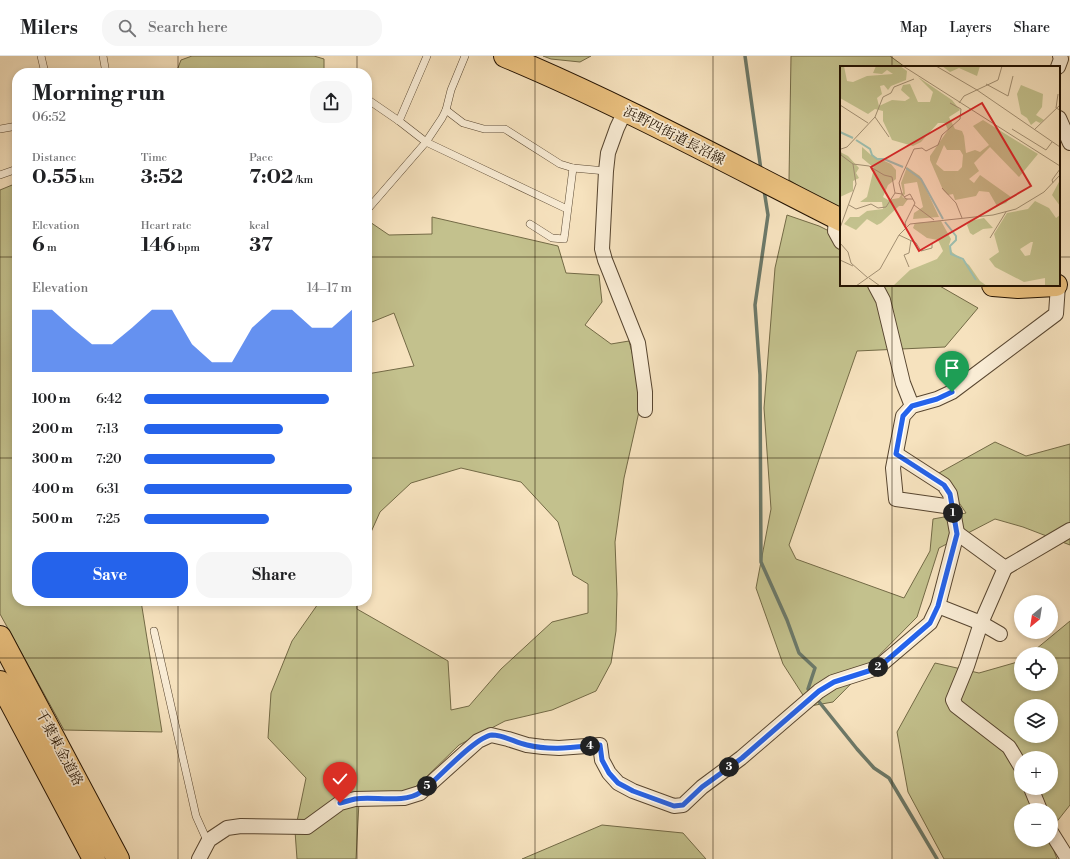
<!DOCTYPE html>
<html lang="en">
<head>
<meta charset="utf-8">
<style>
	:root { --surface:#fff; --page:#f6f6f6; --text:#202124; --muted:#757577; --line:#e0e0e0; --accent:#2563eb }
	body { margin:0; font-family:"Libre Bodoni","Noto Serif JP",serif; background:var(--page); color:var(--text); height:100vh; display:flex; flex-direction:column; font-size:15px; white-space:nowrap }
	* { box-sizing:border-box; margin:0 }
	p { font-size:13px; color:var(--muted) }
	.icon { flex:none; width:22px; height:22px; fill:none; stroke:currentColor; stroke-width:2; stroke-linecap:round; stroke-linejoin:round }
	.map { position:relative; flex:1; overflow:hidden }
	.details { position:absolute; left:12px; top:12px; width:360px; height:538px; display:flex; flex-direction:column; background:var(--surface); border-radius:16px; box-shadow:0 2px 6px #0003 }
	.details>* { flex:none }
	.needle { width:26px; rotate:210deg }
	.buttons { position:absolute; left:1014px; top:539px; display:grid; gap:8px }
	.buttons a { display:grid; place-items:center; width:44px; height:44px; border-radius:50%; background:var(--surface); box-shadow:0 2px 6px #0003; font-size:20px }
	.pin { position:absolute; display:grid; place-items:center; width:34px; height:34px; color:#fff; margin:-41px -17px; border-radius:50% 50% 50% 0; rotate:-45deg; box-shadow:0 0 4px #0007 }
	.pin .icon { rotate:45deg }
	.km { position:absolute; width:20px; height:20px; margin:-10px; border-radius:50%; background:#222; color:#fff; font-size:11px; line-height:20px; text-align:center }
	.round { display:grid; place-items:center; flex:none; width:42px; height:42px; border-radius:16px; background:var(--page) }
	.summary { display:flex; align-items:center; justify-content:space-between; height:68px; padding:0 20px }
	h1 { font-size:22px; font-weight:800; line-height:30px }
	.figures { display:grid; grid-template-columns:repeat(3,1fr); gap:6px; height:68px; padding:4px 20px }
	.figures div { display:grid; align-content:center }
	.figures b { font-size:20px; font-weight:800 }
	.figures small { font-size:11px; font-weight:400 }
	.figures p { font-size:11px }
	.chart { height:112px; padding:8px 20px }
	.chart p { display:flex; justify-content:space-between }
	.chart svg { width:100%; height:72px; margin-top:4px; fill:var(--accent); opacity:.7 }
	.primary-button { display:flex; gap:8px; margin-top:auto; padding:8px 20px }
	.primary-button a { flex:1; height:46px; border-radius:16px; background:var(--accent); color:#fff; font-size:16px; font-weight:800; line-height:46px; text-align:center }
	.primary-button a+a { background:var(--page); color:var(--text) }
	ul { padding:0 20px; list-style:none; font-size:13px }
	li { display:grid; grid-template-columns:64px 48px 1fr; align-items:center; height:30px }
	li i { height:10px; border-radius:5px; background:var(--accent) }
	header { display:flex; align-items:center; gap:24px; box-sizing:border-box; height:56px; padding:0 20px; background:var(--surface); border-bottom:1px solid var(--line) }
	header strong { font-size:19px }
	nav { display:flex; gap:22px; margin-inline-start:auto; font-size:14px }
	.search { width:280px; height:36px; background:var(--page); display:flex; align-items:center; gap:10px; box-sizing:border-box; padding:0 14px; border-radius:16px; color:var(--muted); font-size:15px }
	.map>svg:first-child { display:block }
	.green { fill:#c3c18d; stroke:#736a46; fill-rule:evenodd }
	.lines { fill:none; stroke-linecap:round; stroke-linejoin:round }
	.stream { stroke:#6c7969; stroke-width:3.5 }
	.service-casing { stroke:#584630; stroke-width:8 }
	.minor-casing { stroke:#584630; stroke-width:16 }
	.primary-casing { stroke:#231200; stroke-width:24 }
	.motorway-casing { stroke:#231200; stroke-width:24 }
	.service { stroke:#f9ecd5; stroke-width:7 }
	.minor { stroke:#f9ecd5; stroke-width:14 }
	.primary { stroke:#ebc17f; stroke-width:22 }
	.motorway { stroke:#ebc17f; stroke-width:22 }
	.route-casing { stroke:#fff; stroke-width:8 }
	.route { stroke:#2563eb; stroke-width:5 }
	.grid { fill:none; stroke:#231200; stroke-width:1; stroke-opacity:0.55 }
	.labels { text-anchor:middle; dominant-baseline:central; stroke-width:3.5; stroke-linejoin:round; paint-order:stroke }
	.street-label { font-size:14px; fill:#231200; stroke:#f9ecd5 }
	.inset-river { fill:none; stroke:#9dbeaf; stroke-width:2 }
	.inset-road { fill:none; stroke:#a28f72; stroke-width:1 }
	.view { fill:#d62828; fill-opacity:0.15; stroke:#d62828; stroke-width:2 }
	.inset-edge { fill:none; stroke:#231200; stroke-width:2 }
</style>
</head>
<body>
<header>
<strong>Milers</strong>
<div class="search"><svg class="icon" aria-label="search" viewBox="0 0 24 24"><circle cx="10" cy="10" r="6"/><path d="M15 15l6 6"/></svg>Search here</div>
<nav><a>Map</a><a>Layers</a><a>Share</a></nav>
</header>
<div class="map">
<svg width="1070" height="803" viewBox="0 0 1070 803">
	<rect width="100%" height="100%" fill="#f6e2be"/>
	<filter id="stains"><feTurbulence type="fractalNoise" baseFrequency=".005" numOctaves="4"/><feColorMatrix values="0 0 0 0 .2 0 0 0 0 .09 0 0 0 0 .02 0 0 0 .5 -.17"/></filter>
	<radialGradient id="worn" r=".72"><stop offset=".6" stop-color="#630" stop-opacity="0"/><stop offset="1" stop-color="#630" stop-opacity=".3"/></radialGradient>
	<g class="green">
		<path d="M 192,0 L 314,0 L 324,3 L 324,17 L 176,17 L 181,4 Z"/>
		<path d="M 543,0 L 591,0 L 580,6 L 551,3 Z"/>
		<path d="M 791,0 L 890,0 L 905,11 L 841,11 L 841,156 L 789,124 Z"/>
		<path d="M 17,127 L 17,545 L 141,545 L 162,676 L 64,674 L 0,558 L 0,134 Z"/>
		<path d="M 787,159 L 819,170 L 841,181 L 841,229 L 938,229 L 978,252 L 945,291 L 857,295 L 789,489 L 796,503 L 904,542 L 930,495 L 933,463 L 966,457 L 939,417 L 995,386 L 1026,400 L 1070,388 L 1070,489 L 1023,471 L 995,463 L 939,492 L 917,561 L 833,646 L 810,650 L 783,608 L 756,532 L 771,453 L 764,352 L 775,212 Z"/>
		<path d="M 432,161 L 558,190 L 566,217 L 599,219 L 602,246 L 585,269 L 611,288 L 629,285 L 643,338 L 624,422 L 615,486 L 617,538 L 616,575 L 611,607 L 596,635 L 552,654 L 505,665 L 459,689 L 417,730 L 384,744 L 359,746 L 356,803 L 297,803 L 295,775 L 306,722 L 268,682 L 271,637 L 292,585 L 320,545 L 357,545 L 357,553 L 448,605 L 451,654 L 469,650 L 501,613 L 552,566 L 588,557 L 588,528 L 573,519 L 558,466 L 521,426 L 461,412 L 411,427 L 380,456 L 367,485 L 367,318 L 414,310 L 394,257 L 367,268 L 367,164 L 389,179 L 432,178 Z"/>
		<path d="M 1070,565 L 1070,749 L 1051,773 L 1051,754 L 1021,754 L 1021,784 L 1050,784 L 1057,803 L 944,803 L 908,736 L 897,676 L 935,607 L 979,617 L 1021,605 L 1021,628 L 1051,628 L 1051,598 L 1030,598 ZM 1021,650 L 1051,650 L 1051,680 L 1021,680 ZM 1021,702 L 1051,702 L 1051,732 L 1021,732 Z"/>
		<path d="M 602,769 L 683,777 L 706,803 L 522,803 Z"/>
	</g>
	<g class="lines">
		<g class="stream">
			<path d="M 745,0 L 761,114"/>
			<path d="M 764,134 L 768,159 L 755,249 L 760,319 L 761,506 L 787,564 L 799,597 L 815,612 L 808,633 L 812,637"/>
			<path d="M 816,642 L 857,693 L 874,712 L 889,722 L 937,803"/>
		</g>
		<defs>
			<g id="service">
				<path d="M 41,0 L 45,17"/>
				<path d="M 103,0 L 106,17"/>
				<path d="M 367,43 L 399,65 L 426,86 L 567,153"/>
				<path d="M 446,54 L 463,67 L 484,73 L 505,73 L 560,108 L 573,112 L 606,115"/>
				<path d="M 399,65 L 427,0"/>
				<path d="M 0,73 L 17,70"/>
				<path d="M 0,119 L 17,113"/>
				<path d="M 367,154 L 426,86 L 442,62 L 446,54 L 451,34 L 465,0"/>
				<path d="M 530,168 L 552,182 L 564,183 L 573,112"/>
				<path d="M 154,575 L 196,760 L 205,780 L 209,784"/>
			</g>
			<g id="minor">
				<path d="M 1058,11 L 1061,3 L 1060,0"/>
				<path d="M 625,55 L 617,72 L 608,97 L 606,115 L 602,193 L 605,204 L 638,287 L 645,336 L 645,354"/>
				<path d="M 1059,62 L 1070,87"/>
				<path d="M 836,162 L 835,175 L 841,186"/>
				<path d="M 875,229 L 883,244 L 903,327 L 912,350"/>
				<path d="M 952,451 L 896,443 L 893,412 L 903,360 L 912,350 L 937,343 L 952,336 L 1056,258 L 1058,229"/>
				<path d="M 957,477 L 1005,512 L 1070,474"/>
				<path d="M 1005,512 L 981,567 L 967,610 L 953,644 L 956,650 L 1009,691 L 1021,711"/>
				<path d="M 938,550 L 981,567 L 1000,578"/>
				<path d="M 1031,732 L 1040,754"/>
				<path d="M 1051,776 L 1068,803"/>
				<path d="M 199,803 L 209,784 L 227,772 L 241,770 L 307,771 L 340,747 L 355,743 L 404,742 L 420,737 L 478,685 L 491,679 L 508,683 L 527,689 L 543,691 L 559,692 L 600,689 L 602,704 L 609,717 L 618,727 L 633,735 L 674,750 L 683,749 L 702,731 L 741,702 L 819,635 L 833,626 L 877,612 L 930,567 L 938,550 L 957,477 L 950,438 L 944,429 L 896,398"/>
			</g>
			<g id="primary">
				<path d="M 505,0 C 620,48 730,108 841,164"/>
				<path d="M 993,229 L 1018,231 L 1056,229"/>
			</g>
			<g id="motorway">
				<path d="M 0,581 L 118,803"/>
				<path d="M 0,626 L 94,803"/>
			</g>
		</defs>
		<use href="#service" class="service-casing"/>
		<use href="#minor" class="minor-casing"/>
		<use href="#primary" class="primary-casing"/>
		<use href="#motorway" class="motorway-casing"/>
		<use href="#service" class="service"/>
		<use href="#minor" class="minor"/>
		<use href="#primary" class="primary"/>
		<use href="#motorway" class="motorway"/>
	</g>
	<g class="lines">
		<defs>
			<path id="route" d="M 340,747 C 345,746 350,744 355,743 C 374,740 404,748 421,736 C 436,725 476,680 492,679 C 504,679 516,687 527,689 C 551,695 576,691 600,689 L 602,704 L 609,717 L 618,727 L 633,735 L 674,750 L 683,749 L 702,731 L 742,702 L 819,635 L 834,626 L 878,612 L 930,567 L 938,550 L 957,478 L 950,438 L 944,429 L 896,398 L 903,360 L 912,350 L 937,343 L 952,336"/>
		</defs>
		<use href="#route" class="route-casing"/>
		<use href="#route" class="route"/>
	</g>
	<path class="grid" d="M 178,0 L 178,17M 357,0 L 357,17M 535,0 L 535,803M 713,0 L 713,803M 892,0 L 892,11M 0,201 L 17,201M 367,201 L 841,201M 1059,201 L 1070,201M 892,229 L 892,803M 0,402 L 17,402M 367,402 L 1070,402M 178,545 L 178,803M 357,545 L 357,803M 0,602 L 1021,602M 1051,602 L 1070,602"/>
	<g class="labels">
		<g class="street-label">
			<text transform="translate(674 80) rotate(27)">浜野四街道長沼線</text>
			<text transform="translate(59 692) rotate(62)">千葉東金道路</text>
		</g>
	</g>
	<g transform="translate(840 10)">
		<rect width="220" height="220" fill="#f6e2be"/>
		<path d="M 0,0 L 4,0 L 7,15 L 13,16 L 27,10 L 53,8 L 47,4 L 42,8 L 33,7 L 36,0 L 60,0 L 67,5 L 66,14 L 51,20 L 48,24 L 44,19 L 40,20 L 42,28 L 37,32 L 39,40 L 52,34 L 65,35 L 70,32 L 61,24 L 63,19 L 70,18 L 78,36 L 90,36 L 93,26 L 78,11 L 112,34 L 120,44 L 109,51 L 115,63 L 122,65 L 124,70 L 126,87 L 135,84 L 140,86 L 149,79 L 133,60 L 143,54 L 198,88 L 179,111 L 150,81 L 134,97 L 139,105 L 129,113 L 134,117 L 140,109 L 171,131 L 166,137 L 157,140 L 149,126 L 139,125 L 136,130 L 115,134 L 113,128 L 108,129 L 103,124 L 90,94 L 90,90 L 108,64 L 105,57 L 98,57 L 81,76 L 73,80 L 52,74 L 43,55 L 43,45 L 35,43 L 28,48 L 0,32 ZM 104,79 L 107,84 L 120,84 L 123,89 L 122,101 L 118,105 L 104,105 L 96,98 ZM 102,0 L 140,0 L 137,10 L 119,2 L 110,6 ZM 181,19 L 203,28 L 202,41 L 196,49 L 204,54 L 200,57 L 196,55 L 191,59 L 187,52 L 181,48 L 177,28 ZM 22,81 L 31,89 L 51,98 L 56,104 L 56,113 L 48,119 L 43,131 L 48,134 L 59,132 L 63,126 L 61,117 L 67,101 L 80,110 L 99,151 L 73,153 L 74,147 L 83,141 L 77,116 L 64,118 L 65,128 L 62,131 L 68,133 L 63,140 L 59,140 L 41,157 L 37,159 L 27,153 L 16,164 L 4,158 L 10,151 L 19,151 L 27,145 L 43,143 L 42,136 L 20,136 L 27,131 L 34,102 L 22,92 ZM 0,86 L 8,90 L 19,102 L 16,107 L 19,112 L 13,115 L 13,125 L 0,131 ZM 220,114 L 220,140 L 212,129 ZM 195,135 L 209,142 L 216,152 L 220,149 L 220,220 L 205,220 L 205,212 L 184,216 L 155,201 L 149,193 L 159,186 L 154,168 L 167,147 L 188,143 ZM 191,176 L 193,176 L 190,189 L 185,190 L 180,183 ZM 144,152 L 153,162 L 143,163 L 133,169 L 130,167 L 127,159 L 130,155 ZM 101,155 L 111,173 L 109,179 L 112,186 L 129,199 L 140,215 L 147,220 L 53,220 L 70,204 L 97,193 L 103,185 L 98,174 L 87,172 L 73,162 L 75,157 Z" fill="#c3c18d" fill-rule="evenodd"/>
		<path class="inset-river" d="M 0,66 L 13,72M 16,74 L 30,83 L 32,89 L 37,93 L 44,93 L 63,101M 66,102 L 81,113 L 103,153M 105,156 L 116,170 L 116,174 L 110,180 L 111,188 L 123,193 L 136,214"/>
		<path class="inset-road" d="M 63,0 L 220,100M 96,0 L 137,24 L 220,81M 146,18 L 168,30 L 173,10M 218,28 L 216,42 L 220,44M 119,37 L 124,30 L 158,14 L 162,0M 0,39 L 28,57M 35,51 L 49,71M 172,63 L 206,84 L 212,76M 194,64 L 220,39M 0,81 L 1,89 L 13,98 L 16,118 L 0,162M 1,83 L 7,81 L 35,51 L 43,31 L 51,27 L 54,21 L 74,13M 13,98 L 29,100 L 44,109 L 52,111 L 55,127M 213,117 L 212,114 L 220,103M 102,122 L 116,137 L 122,152M 64,131 L 70,128 L 75,137 L 65,157 L 66,160M 73,133 L 66,133 L 62,128 L 59,117 L 62,109 L 74,83 L 82,82 L 86,85 L 98,79 L 102,69 L 120,53 L 121,43 L 110,37M 9,139 L 16,143 L 31,138 L 38,142 L 46,141 L 55,127 L 62,128M 74,139 L 94,154M 59,169 L 76,177 L 81,185 L 92,182 L 92,178M 150,172 L 166,146M 0,177 L 8,186 L 11,197 L 28,212M 0,194 L 13,200M 69,201 L 64,189 L 69,187 L 71,174M 29,212 L 40,220M 16,220 L 40,203 L 59,169 L 70,158 L 153,149 L 176,143 L 204,126 L 220,109"/>
		<path class="view" d="M 142,37 L 191,120 L 79,185 L 31,101 Z"/>
		<rect width="220" height="220" class="inset-edge"/>
	</g>
	<rect width="100%" height="100%" filter="url(#stains)"/>
	<rect width="100%" height="100%" fill="url(#worn)"/>
</svg>
<div class="buttons">
<a><svg class="needle" viewBox="-14 -14 28 28"><path d="M0-13l5 13h-10z" fill="#e53935"/><path d="M0 13l5-13h-10z" fill="#757577"/></svg></a>
<a><svg class="icon" aria-label="locate" viewBox="0 0 24 24"><circle cx="12" cy="12" r="6"/><path d="M12 2v4M12 18v4M2 12h4M18 12h4"/></svg></a>
<a><svg class="icon" aria-label="layers" viewBox="0 0 24 24"><path d="M12 4l9 5-9 5-9-5zM3 14l9 5 9-5"/></svg></a>
<a>+</a>
<a>−</a>
</div>
<div class="pin" style="left:952px;top:336px;background:#1e9e55"><svg class="icon" aria-label="arrive" viewBox="0 0 24 24"><path d="M6 21V4h12l-3 4 3 4H6"/></svg></div>
<div class="pin" style="left:340px;top:747px;background:#d93025"><svg class="icon" aria-label="check" viewBox="0 0 24 24"><path d="M5 12l5 5 9-10"/></svg></div>
<b class="km" style="left:953px;top:457px">1</b>
<b class="km" style="left:878px;top:611px">2</b>
<b class="km" style="left:729px;top:711px">3</b>
<b class="km" style="left:590px;top:690px">4</b>
<b class="km" style="left:427px;top:730px">5</b>
<section class="details">
<div class="summary"><div><h1>Morning run</h1><p>06:52</p></div><a class="round"><svg class="icon" aria-label="share" viewBox="0 0 24 24"><path d="M12 15V3M7 8l5-5 5 5M5 13v7h14v-7"/></svg></a></div>
<div class="figures">
<div><p>Distance</p><b>0.55<small> km</small></b></div>
<div><p>Time</p><b>3:52</b></div>
<div><p>Pace</p><b>7:02<small> /km</small></b></div>
</div>
<div class="figures">
<div><p>Elevation</p><b>6<small> m</small></b></div>
<div><p>Heart rate</p><b>146<small> bpm</small></b></div>
<div><p>kcal</p><b>37</b></div>
</div>
<div class="chart"><p><span>Elevation</span>14–17 m</p>
<svg viewBox="0 0 160 44" preserveAspectRatio="none"><path d="M0 44V6L10 6L20 17L30 27L40 27L50 17L60 6L70 6L80 27L90 38L100 38L110 17L120 6L130 6L140 17L150 17L160 6V44z"/></svg>
</div>
<ul>
<li><b>100 m</b>6:42<i style="width:89%"></i></li>
<li><b>200 m</b>7:13<i style="width:67%"></i></li>
<li><b>300 m</b>7:20<i style="width:63%"></i></li>
<li><b>400 m</b>6:31<i style="width:100%"></i></li>
<li><b>500 m</b>7:25<i style="width:60%"></i></li>
</ul>
<div class="primary-button"><a>Save</a><a>Share</a></div>
</section>
</div>
</body>
</html>
